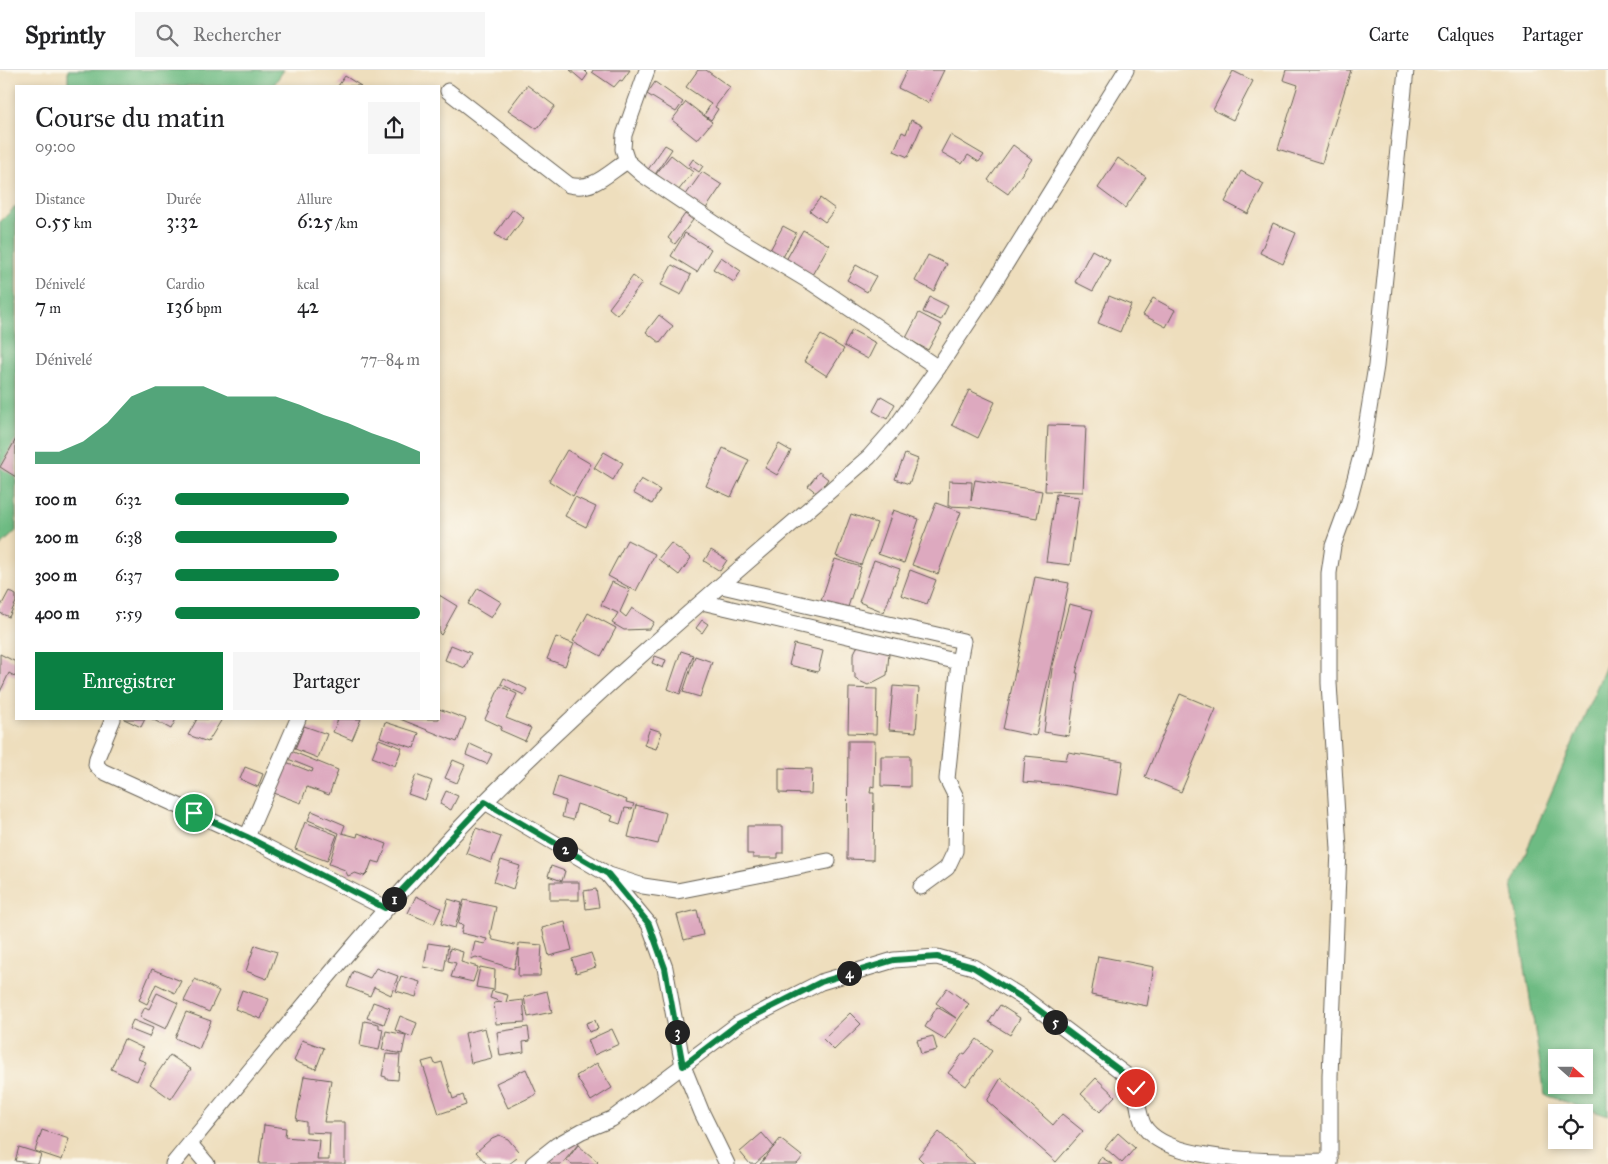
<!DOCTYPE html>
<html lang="fr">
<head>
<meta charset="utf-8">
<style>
	:root { --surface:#fff; --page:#f6f6f6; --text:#202124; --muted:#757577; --line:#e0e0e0; --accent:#0b8043 }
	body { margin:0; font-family:"IM FELL Great Primer",serif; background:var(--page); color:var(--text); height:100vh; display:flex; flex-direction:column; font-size:19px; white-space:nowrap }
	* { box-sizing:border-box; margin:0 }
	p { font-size:16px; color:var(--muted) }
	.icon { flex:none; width:28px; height:28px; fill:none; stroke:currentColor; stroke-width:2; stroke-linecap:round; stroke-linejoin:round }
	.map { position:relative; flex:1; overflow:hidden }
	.drawer { position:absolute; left:15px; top:15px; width:425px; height:635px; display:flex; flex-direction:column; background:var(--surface); border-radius:0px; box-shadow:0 2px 8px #0003 }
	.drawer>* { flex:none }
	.needle { width:32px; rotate:111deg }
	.controls { position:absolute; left:1548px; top:979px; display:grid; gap:10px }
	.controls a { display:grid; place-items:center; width:45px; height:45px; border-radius:0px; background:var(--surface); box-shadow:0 2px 8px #0003; font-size:25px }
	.pin { position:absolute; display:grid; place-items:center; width:42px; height:42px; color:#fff; margin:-21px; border:2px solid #fff; border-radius:50%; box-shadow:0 1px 5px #0007 }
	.km { position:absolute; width:25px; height:25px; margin:-12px; border-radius:50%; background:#222; color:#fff; font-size:14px; line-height:25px; text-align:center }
	.round { display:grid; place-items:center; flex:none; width:52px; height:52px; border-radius:0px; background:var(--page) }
	.summary { display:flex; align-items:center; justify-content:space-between; height:85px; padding:0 20px }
	h1 { font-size:28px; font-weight:600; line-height:38px }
	.figures { display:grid; grid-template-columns:repeat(3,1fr); gap:8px; height:85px; padding:5px 20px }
	.figures div { display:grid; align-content:center }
	.figures b { font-size:21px; font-weight:600 }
	.figures small { font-size:14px; font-weight:400 }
	.figures p { font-size:14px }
	.chart { height:140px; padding:10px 20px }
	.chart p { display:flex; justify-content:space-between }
	.chart svg { width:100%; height:90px; margin-top:5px; fill:var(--accent); opacity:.7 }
	.primary-button { display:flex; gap:10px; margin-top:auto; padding:10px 20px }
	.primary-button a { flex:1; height:58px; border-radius:0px; background:var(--accent); color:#fff; font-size:20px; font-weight:600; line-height:58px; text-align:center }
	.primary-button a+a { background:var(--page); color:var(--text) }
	ul { padding:0 20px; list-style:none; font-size:16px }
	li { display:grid; grid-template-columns:80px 60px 1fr; align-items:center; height:38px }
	li i { height:12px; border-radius:6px; background:var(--accent) }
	header { display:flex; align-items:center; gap:30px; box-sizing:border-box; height:70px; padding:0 25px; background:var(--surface); border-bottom:1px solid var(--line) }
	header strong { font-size:24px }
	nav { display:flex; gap:28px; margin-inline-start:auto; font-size:18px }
	.search { width:350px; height:45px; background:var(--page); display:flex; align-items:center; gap:12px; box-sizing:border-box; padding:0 18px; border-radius:0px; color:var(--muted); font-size:19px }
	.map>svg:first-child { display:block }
	.forest { fill:#6ebb83; stroke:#456c50; fill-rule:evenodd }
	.building { fill:#dda9bf }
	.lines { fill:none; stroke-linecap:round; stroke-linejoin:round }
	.minor-casing { stroke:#666054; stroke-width:17 }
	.minor { stroke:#fff; stroke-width:15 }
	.route-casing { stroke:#fff; stroke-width:10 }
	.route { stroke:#0b8043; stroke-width:6 }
</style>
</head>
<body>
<header>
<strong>Sprintly</strong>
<div class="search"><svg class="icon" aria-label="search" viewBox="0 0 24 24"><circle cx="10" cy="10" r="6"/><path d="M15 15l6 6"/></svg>Rechercher</div>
<nav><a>Carte</a><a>Calques</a><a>Partager</a></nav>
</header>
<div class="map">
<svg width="1608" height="1094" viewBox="0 0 1608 1094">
	<rect width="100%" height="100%" fill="#fbf7ec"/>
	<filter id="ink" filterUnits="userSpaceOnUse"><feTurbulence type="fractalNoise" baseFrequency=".02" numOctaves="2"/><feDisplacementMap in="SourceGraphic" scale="10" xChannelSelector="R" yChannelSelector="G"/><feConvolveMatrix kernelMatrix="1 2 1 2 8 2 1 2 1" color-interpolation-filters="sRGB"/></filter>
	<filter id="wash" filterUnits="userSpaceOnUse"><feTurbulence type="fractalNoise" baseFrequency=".0096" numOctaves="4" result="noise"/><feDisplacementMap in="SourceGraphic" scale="20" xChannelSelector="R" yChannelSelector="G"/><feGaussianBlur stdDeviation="1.12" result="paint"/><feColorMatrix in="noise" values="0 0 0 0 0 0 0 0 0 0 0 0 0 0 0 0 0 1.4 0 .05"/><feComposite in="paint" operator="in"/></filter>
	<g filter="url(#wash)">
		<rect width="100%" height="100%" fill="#eedebd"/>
		<g class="forest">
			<path d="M 68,0 L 284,0 L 273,16 L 68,16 Z"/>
			<path d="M 16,136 L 16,461 L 0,476 L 0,152 Z"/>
			<path d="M 1608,591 L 1608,1046 L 1545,1025 L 1512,814 ZM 1556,988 L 1584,988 L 1584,1015 L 1556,1015 Z"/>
		</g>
		<g id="blocks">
			<g class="building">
				<path d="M 570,0 L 584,0 L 588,4 L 583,11 Z"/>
				<path d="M 593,0 L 630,0 L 622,11 L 620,10 L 614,17 L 592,2 Z"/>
				<path d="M 698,0 L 706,0 L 730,17 L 715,37 L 718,39 L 711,50 L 704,45 L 711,34 L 686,17 Z"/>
				<path d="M 907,0 L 944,0 L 928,33 L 898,18 Z"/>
				<path d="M 1286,0 L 1351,0 L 1322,93 L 1278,79 L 1298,15 L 1283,10 Z"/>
				<path d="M 1233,1 L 1253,11 L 1233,50 L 1213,40 Z"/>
				<path d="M 345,6 L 361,16 L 338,16 Z"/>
				<path d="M 655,12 L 683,32 L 676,42 L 647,24 Z"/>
				<path d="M 527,15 L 555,36 L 537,59 L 508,40 Z"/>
				<path d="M 686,32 L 712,52 L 697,70 L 672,50 Z"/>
				<path d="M 911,50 L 922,55 L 908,87 L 894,81 L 902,62 L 906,64 Z"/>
				<path d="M 950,65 L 984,85 L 979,92 L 968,85 L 962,94 L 941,82 Z"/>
				<path d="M 665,75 L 672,79 L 654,106 L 647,101 Z"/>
				<path d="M 1013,75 L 1032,89 L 1008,124 L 988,110 Z"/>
				<path d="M 671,85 L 693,102 L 678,121 L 656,104 Z"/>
				<path d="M 1118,88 L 1146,107 L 1125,138 L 1098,118 Z"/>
				<path d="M 693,89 L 703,96 L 699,102 L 689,95 Z"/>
				<path d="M 1241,101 L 1264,114 L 1248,144 L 1225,132 Z"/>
				<path d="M 702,102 L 722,115 L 705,140 L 685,126 Z"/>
				<path d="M 820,128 L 835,139 L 825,152 L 810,141 Z"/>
				<path d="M 513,139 L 524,148 L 506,172 L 495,164 Z"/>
				<path d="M 685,144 L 693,150 L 675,174 L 668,168 Z"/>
				<path d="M 1273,153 L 1296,163 L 1283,194 L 1260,183 Z"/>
				<path d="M 783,156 L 796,163 L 782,189 L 769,182 Z"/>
				<path d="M 803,160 L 829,175 L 812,205 L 786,190 Z"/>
				<path d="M 685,163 L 711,179 L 697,202 L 671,186 Z"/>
				<path d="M 1092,180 L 1110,190 L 1093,221 L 1075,212 Z"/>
				<path d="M 928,185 L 947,194 L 934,221 L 915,211 Z"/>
				<path d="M 721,187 L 741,201 L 734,212 L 713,199 Z"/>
				<path d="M 672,195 L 691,205 L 681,225 L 661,215 Z"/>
				<path d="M 856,195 L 876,206 L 867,222 L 847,210 Z"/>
				<path d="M 633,206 L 642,213 L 617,245 L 609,238 Z"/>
				<path d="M 1109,226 L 1131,235 L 1120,262 L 1098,253 Z"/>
				<path d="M 930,227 L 948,236 L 941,250 L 923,242 Z"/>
				<path d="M 1153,228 L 1175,240 L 1166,257 L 1143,245 Z"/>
				<path d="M 919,243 L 942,255 L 928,280 L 906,268 Z"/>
				<path d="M 659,245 L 673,256 L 660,273 L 646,262 Z"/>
				<path d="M 852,260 L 876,273 L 868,289 L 844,276 Z"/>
				<path d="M 821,265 L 844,279 L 827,306 L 804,291 Z"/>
				<path d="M 969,320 L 995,332 L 978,368 L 952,355 Z"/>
				<path d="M 881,326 L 895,334 L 887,349 L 873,341 Z"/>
				<path d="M 1048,355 L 1086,356 L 1083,422 L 1045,421 Z"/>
				<path d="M 16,369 L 16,407 L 0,397 Z"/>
				<path d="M 779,374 L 791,381 L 777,405 L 765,398 Z"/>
				<path d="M 723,378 L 749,390 L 731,427 L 706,416 Z"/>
				<path d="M 567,380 L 591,394 L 573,426 L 549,411 Z"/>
				<path d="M 604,382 L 623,393 L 613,410 L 594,398 Z"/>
				<path d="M 905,384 L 918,389 L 909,414 L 895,409 Z"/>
				<path d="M 819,402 L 828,409 L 818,424 L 808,416 Z"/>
				<path d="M 641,409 L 660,420 L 652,434 L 633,423 Z"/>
				<path d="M 975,410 L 1042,421 L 1037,448 L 971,437 L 948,436 L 949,411 L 972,412 L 971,431 Z"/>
				<path d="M 1056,424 L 1079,427 L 1070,495 L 1046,492 Z"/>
				<path d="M 575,427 L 596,437 L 586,457 L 565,446 Z"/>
				<path d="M 936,433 L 961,442 L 938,504 L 912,495 Z"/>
				<path d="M 893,440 L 919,449 L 904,493 L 878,484 Z"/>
				<path d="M 851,444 L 877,453 L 861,495 L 836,486 Z"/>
				<path d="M 627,470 L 655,484 L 636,521 L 608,506 Z"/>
				<path d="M 671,473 L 691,488 L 679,505 L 658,489 Z"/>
				<path d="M 711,480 L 727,490 L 720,501 L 704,491 Z"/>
				<path d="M 835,489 L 861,497 L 847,540 L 821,531 Z"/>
				<path d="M 874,490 L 900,499 L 884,542 L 859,532 Z"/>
				<path d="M 910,500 L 936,510 L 927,534 L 901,525 Z"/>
				<path d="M 1035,507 L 1069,513 L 1036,666 L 1003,659 Z"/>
				<path d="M 612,512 L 630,520 L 620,542 L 626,547 L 632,538 L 654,552 L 650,559 L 624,560 L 612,553 L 618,543 L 601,535 Z"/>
				<path d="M 478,518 L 501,532 L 491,548 L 468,534 Z"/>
				<path d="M 9,521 L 16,525 L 16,532 L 9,547 L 0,543 L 0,538 Z"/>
				<path d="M 439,525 L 457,536 L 441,565 L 439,563 Z"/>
				<path d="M 1069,534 L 1093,540 L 1076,603 L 1078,603 L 1069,666 L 1044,662 L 1052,599 Z"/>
				<path d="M 588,543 L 616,558 L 601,586 L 573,571 Z"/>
				<path d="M 702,550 L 708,554 L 702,563 L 696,558 Z"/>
				<path d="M 556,567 L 574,574 L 565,596 L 547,589 Z"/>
				<path d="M 867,573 L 889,584 L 887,605 L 868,615 L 855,609 L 855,603 L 853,602 L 853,585 L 857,577 Z"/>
				<path d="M 794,574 L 823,581 L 818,602 L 789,595 Z"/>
				<path d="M 451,575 L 471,583 L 465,598 L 445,590 Z"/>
				<path d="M 681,581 L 693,585 L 680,624 L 668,619 Z"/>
				<path d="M 0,584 L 16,592 L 16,607 L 9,603 L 0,622 Z"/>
				<path d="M 655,586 L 666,590 L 663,598 L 652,593 Z"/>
				<path d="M 695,586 L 712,592 L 700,627 L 683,622 Z"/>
				<path d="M 504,608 L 527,619 L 524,625 L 501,614 Z"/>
				<path d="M 500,616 L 517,624 L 506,648 L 531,658 L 525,671 L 500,660 L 502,657 L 485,649 Z"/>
				<path d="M 893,616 L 919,618 L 916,662 L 889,660 Z"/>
				<path d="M 849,618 L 877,619 L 876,664 L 848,663 Z"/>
				<path d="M 1180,624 L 1216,639 L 1181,722 L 1145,707 Z"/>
				<path d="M 439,639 L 466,649 L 457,672 L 400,649 L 439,649 Z"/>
				<path d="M 124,649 L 145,649 L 141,657 Z"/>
				<path d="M 152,649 L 176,649 L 171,659 Z"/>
				<path d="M 197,649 L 222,649 L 208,672 L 188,665 Z"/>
				<path d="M 338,649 L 361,649 L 352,670 L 333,662 Z"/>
				<path d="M 385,652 L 419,663 L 414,678 L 380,667 Z"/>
				<path d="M 304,656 L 327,664 L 318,688 L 295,679 Z"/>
				<path d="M 650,658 L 662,662 L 656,679 L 644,675 Z"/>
				<path d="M 379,669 L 402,678 L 395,696 L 372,687 Z"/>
				<path d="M 848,671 L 875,671 L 874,717 L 871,716 L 870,723 L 874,723 L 873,790 L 847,789 Z"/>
				<path d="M 470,674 L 492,684 L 487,694 L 466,685 Z"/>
				<path d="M 291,681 L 338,700 L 329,725 L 307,717 L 301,733 L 274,723 L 286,692 L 312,702 L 313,699 L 288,689 Z"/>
				<path d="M 1068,682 L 1123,691 L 1118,725 L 1062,715 L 1023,712 L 1025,686 L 1066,690 Z"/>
				<path d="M 881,686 L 910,686 L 910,717 L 881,716 Z"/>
				<path d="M 453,690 L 465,695 L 457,713 L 445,708 Z"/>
				<path d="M 245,697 L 263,704 L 258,717 L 240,709 Z"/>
				<path d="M 779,698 L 812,699 L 811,724 L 779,723 Z"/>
				<path d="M 416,705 L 432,711 L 425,730 L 408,724 Z"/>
				<path d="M 558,706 L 627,730 L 626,732 L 634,734 L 632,739 L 625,738 L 620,754 L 611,751 L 613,746 L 577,734 L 573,750 L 562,747 L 566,731 L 552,726 Z"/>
				<path d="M 446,721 L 458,726 L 451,740 L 440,734 Z"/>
				<path d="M 636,735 L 666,743 L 658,774 L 628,767 Z"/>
				<path d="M 312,741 L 345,755 L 342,763 L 357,767 L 358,763 L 387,774 L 380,793 L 372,791 L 368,802 L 364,806 L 355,803 L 348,806 L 345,800 L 329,794 L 339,763 L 308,750 Z"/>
				<path d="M 305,752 L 337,765 L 327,791 L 295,779 Z"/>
				<path d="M 747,756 L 783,756 L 783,783 L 778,783 L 778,788 L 753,788 L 753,784 L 747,784 Z"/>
				<path d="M 476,758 L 501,767 L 491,793 L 466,783 Z"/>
				<path d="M 501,790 L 520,796 L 513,819 L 494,812 Z"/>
				<path d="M 551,796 L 565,801 L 562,811 L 548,806 Z"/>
				<rect x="550" y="812" width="29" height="18"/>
				<path d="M 596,819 L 599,837 L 586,839 L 584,821 Z"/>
				<path d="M 416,826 L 441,838 L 434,854 L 408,843 Z"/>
				<path d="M 448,829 L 462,833 L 455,858 L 441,854 Z"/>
				<path d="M 464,830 L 496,837 L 490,864 L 493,870 L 519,876 L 519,873 L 542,875 L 540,906 L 518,906 L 519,878 L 514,899 L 476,887 L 471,889 L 475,872 L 485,874 L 487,869 L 461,863 L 463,855 L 458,854 Z"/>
				<path d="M 697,840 L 703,865 L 684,870 L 677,845 Z"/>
				<path d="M 565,852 L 572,880 L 549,886 L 542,858 Z"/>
				<path d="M 428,873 L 448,876 L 444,901 L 424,897 Z"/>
				<path d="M 255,875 L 277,882 L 267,909 L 246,901 Z"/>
				<path d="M 450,878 L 463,882 L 461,892 L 478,897 L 473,912 L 451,907 L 456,893 L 448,891 Z"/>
				<path d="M 591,883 L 596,897 L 576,903 L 572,889 Z"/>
				<path d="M 1098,886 L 1154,897 L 1147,936 L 1091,925 Z"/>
				<path d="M 480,897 L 495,900 L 494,920 L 476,917 Z"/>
				<path d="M 376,898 L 398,906 L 391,925 L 374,917 L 370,926 L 347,917 L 353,901 L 370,908 Z"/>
				<path d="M 152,899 L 181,911 L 175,923 L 156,914 L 147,934 L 139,930 Z"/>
				<path d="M 401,906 L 420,912 L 416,927 L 396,921 Z"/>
				<path d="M 195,909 L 219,921 L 209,942 L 184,931 Z"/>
				<path d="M 947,918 L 969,934 L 945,969 L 925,957 L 937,937 L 956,948 L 936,933 Z"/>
				<path d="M 242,920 L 269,929 L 261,949 L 235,939 Z"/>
				<path d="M 492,921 L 508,925 L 506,932 L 523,930 L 525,952 L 496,954 L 494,933 L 502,932 L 490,928 Z"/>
				<path d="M 547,921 L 552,942 L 528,947 L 524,927 Z"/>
				<path d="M 157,923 L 178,933 L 166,959 L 140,947 L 145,937 L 149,939 Z"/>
				<path d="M 373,932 L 390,938 L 384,954 L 367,948 Z"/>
				<path d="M 1000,935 L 1020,948 L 1010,965 L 989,952 Z"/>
				<path d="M 186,942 L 211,951 L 199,979 L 175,968 Z"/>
				<path d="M 850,943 L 861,954 L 834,980 L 823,969 Z"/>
				<path d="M 400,946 L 417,953 L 412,967 L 395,960 Z"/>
				<path d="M 133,950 L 153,958 L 149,967 L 129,959 Z"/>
				<path d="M 595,950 L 598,959 L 589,962 L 586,953 Z"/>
				<path d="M 364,951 L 379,954 L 379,958 L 383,959 L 379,980 L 360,976 Z"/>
				<path d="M 528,957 L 530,971 L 523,972 L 524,982 L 500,986 L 497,962 Z"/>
				<path d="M 485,958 L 492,988 L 471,993 L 465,963 Z"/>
				<path d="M 612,959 L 619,974 L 594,985 L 588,970 Z"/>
				<path d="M 386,961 L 406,965 L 402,984 L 382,980 Z"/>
				<path d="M 933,966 L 937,980 L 921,984 L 917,970 Z"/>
				<path d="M 124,969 L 143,978 L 138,989 L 146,992 L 137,1011 L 111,999 Z"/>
				<path d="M 977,969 L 992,981 L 966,1016 L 948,1003 L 963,983 L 965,984 Z"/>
				<path d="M 302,970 L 324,978 L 316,999 L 294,991 Z"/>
				<path d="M 386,984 L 400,985 L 398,1010 L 386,1009 L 386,1007 L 382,1006 Z"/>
				<path d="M 170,985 L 191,999 L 171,1029 L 150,1014 Z"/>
				<path d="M 433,989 L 435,994 L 442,992 L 453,1029 L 463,1025 L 466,1035 L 439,1044 L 422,992 Z"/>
				<path d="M 597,993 L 612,1018 L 591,1031 L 576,1006 Z"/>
				<path d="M 526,999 L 537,1024 L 508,1038 L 496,1013 Z"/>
				<path d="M 304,1006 L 331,1010 L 324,1052 L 345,1052 L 345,1094 L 259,1094 L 264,1055 L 286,1058 L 285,1067 L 319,1070 L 317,1090 L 329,1090 L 330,1063 L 306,1062 L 306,1052 L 296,1050 Z"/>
				<path d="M 1001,1008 L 1053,1055 L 1062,1044 L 1083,1061 L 1056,1092 L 987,1031 Z"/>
				<path d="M 1096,1008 L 1115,1026 L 1100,1042 L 1081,1024 Z"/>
				<path d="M 42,1060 L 69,1069 L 62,1090 L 35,1081 Z"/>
				<path d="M 939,1062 L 958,1079 L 975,1094 L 925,1094 L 918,1087 Z"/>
				<path d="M 762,1063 L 774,1077 L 755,1094 L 750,1094 L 740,1082 Z"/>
				<path d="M 1118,1063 L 1135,1078 L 1122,1093 L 1105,1078 Z"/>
				<path d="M 568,1064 L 579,1073 L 562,1094 L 552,1094 L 546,1089 Z"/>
				<path d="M 499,1065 L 508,1069 L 518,1081 L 514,1085 L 517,1088 L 509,1094 L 487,1094 L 476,1082 L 492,1068 Z"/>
				<path d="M 780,1069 L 803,1087 L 797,1094 L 760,1094 Z"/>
				<path d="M 578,1075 L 598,1092 L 596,1094 L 572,1094 L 567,1090 Z"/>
				<path d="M 19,1077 L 41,1084 L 38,1094 L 15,1091 Z"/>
				<path d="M 1101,1087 L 1112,1094 L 1097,1094 Z"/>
			</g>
		</g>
	</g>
	<g filter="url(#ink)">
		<use href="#blocks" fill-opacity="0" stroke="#666054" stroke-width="1"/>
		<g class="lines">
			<defs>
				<g id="minor">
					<path d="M 647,0 L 624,65 L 623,79 L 627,91 L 643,105 L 732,165 L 812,213 L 938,298"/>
					<path d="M 448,21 L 569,115 C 593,121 607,104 627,91"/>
					<path d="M 722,516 L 963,571 L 959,592 L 947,709 L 956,727 L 955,781 L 947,798 L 921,817"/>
					<path d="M 702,532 L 959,592"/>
					<path d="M 113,649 L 97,688 L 96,695 L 102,701 L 247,767 L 385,838"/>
					<path d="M 485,732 L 609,805 L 643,816 L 677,821 L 828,791"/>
					<path d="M 247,767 L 298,649"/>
					<path d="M 609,806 L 649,854 L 665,898 L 683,996 L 702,1043 L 727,1094"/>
					<path d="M 190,1074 L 207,1094"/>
					<path d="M 173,1094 C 275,971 374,845 486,731 C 608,609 740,499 869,387 L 897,355 L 938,298 L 989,221 L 1126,0"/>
					<path d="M 533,1094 L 557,1075 L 582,1061 L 612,1049 L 738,954 L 821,912 L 894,890 L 937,887 L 973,897 L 1025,929 L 1130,1008 C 1139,1023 1136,1041 1144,1056 C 1167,1094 1285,1092 1330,1091"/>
					<path d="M 1330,1094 L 1330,1006 L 1339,779 L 1329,613 L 1329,503 L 1333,476 L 1348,435 L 1362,382 L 1376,296 L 1406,0"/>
				</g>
			</defs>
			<use href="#minor" class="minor-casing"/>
			<use href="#minor" class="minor"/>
		</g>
	</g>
	<g class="lines" filter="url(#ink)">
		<defs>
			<path id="route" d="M 194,743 L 247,767 L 385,838 L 485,732 L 608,804 L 649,854 L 665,898 L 683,996 L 738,954 L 821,912 L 894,890 L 937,887 L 973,897 L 1024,929 L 1130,1008 L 1136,1018"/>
		</defs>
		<use href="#route" class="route-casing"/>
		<use href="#route" class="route"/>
	</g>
</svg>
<div class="controls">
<a><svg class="needle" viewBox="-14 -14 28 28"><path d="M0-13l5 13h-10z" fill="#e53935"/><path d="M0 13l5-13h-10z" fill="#757577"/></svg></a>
<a><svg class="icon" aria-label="locate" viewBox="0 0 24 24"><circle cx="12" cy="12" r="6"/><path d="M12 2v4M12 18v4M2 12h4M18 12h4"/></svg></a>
</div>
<div class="pin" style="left:194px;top:743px;background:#1e9e55"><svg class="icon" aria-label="arrive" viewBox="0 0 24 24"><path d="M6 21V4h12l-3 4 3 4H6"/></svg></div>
<div class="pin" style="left:1136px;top:1018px;background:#d93025"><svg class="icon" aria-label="check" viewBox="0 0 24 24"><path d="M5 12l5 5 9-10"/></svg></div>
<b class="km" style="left:394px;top:829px">1</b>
<b class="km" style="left:565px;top:779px">2</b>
<b class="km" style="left:677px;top:962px">3</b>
<b class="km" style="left:849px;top:903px">4</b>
<b class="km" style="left:1055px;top:952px">5</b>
<section class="drawer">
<div class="summary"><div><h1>Course du matin</h1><p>09:00</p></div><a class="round"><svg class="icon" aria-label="share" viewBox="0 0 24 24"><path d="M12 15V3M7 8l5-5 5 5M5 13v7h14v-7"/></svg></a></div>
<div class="figures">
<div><p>Distance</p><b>0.55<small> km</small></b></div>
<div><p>Durée</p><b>3:32</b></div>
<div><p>Allure</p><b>6:25<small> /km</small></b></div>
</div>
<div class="figures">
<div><p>Dénivelé</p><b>7<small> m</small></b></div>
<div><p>Cardio</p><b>136<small> bpm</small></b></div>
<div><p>kcal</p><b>42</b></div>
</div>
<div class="chart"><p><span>Dénivelé</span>77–84 m</p>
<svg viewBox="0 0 160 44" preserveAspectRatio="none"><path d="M0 44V38L10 38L20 33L30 24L40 11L50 6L60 6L70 6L80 11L90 11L100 11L110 15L120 20L130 24L140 29L150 33L160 38V44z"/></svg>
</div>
<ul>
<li><b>100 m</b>6:32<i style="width:71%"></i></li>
<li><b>200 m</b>6:38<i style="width:66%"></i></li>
<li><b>300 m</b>6:37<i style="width:67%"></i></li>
<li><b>400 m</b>5:59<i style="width:100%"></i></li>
</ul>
<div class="primary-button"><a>Enregistrer</a><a>Partager</a></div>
</section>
</div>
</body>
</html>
